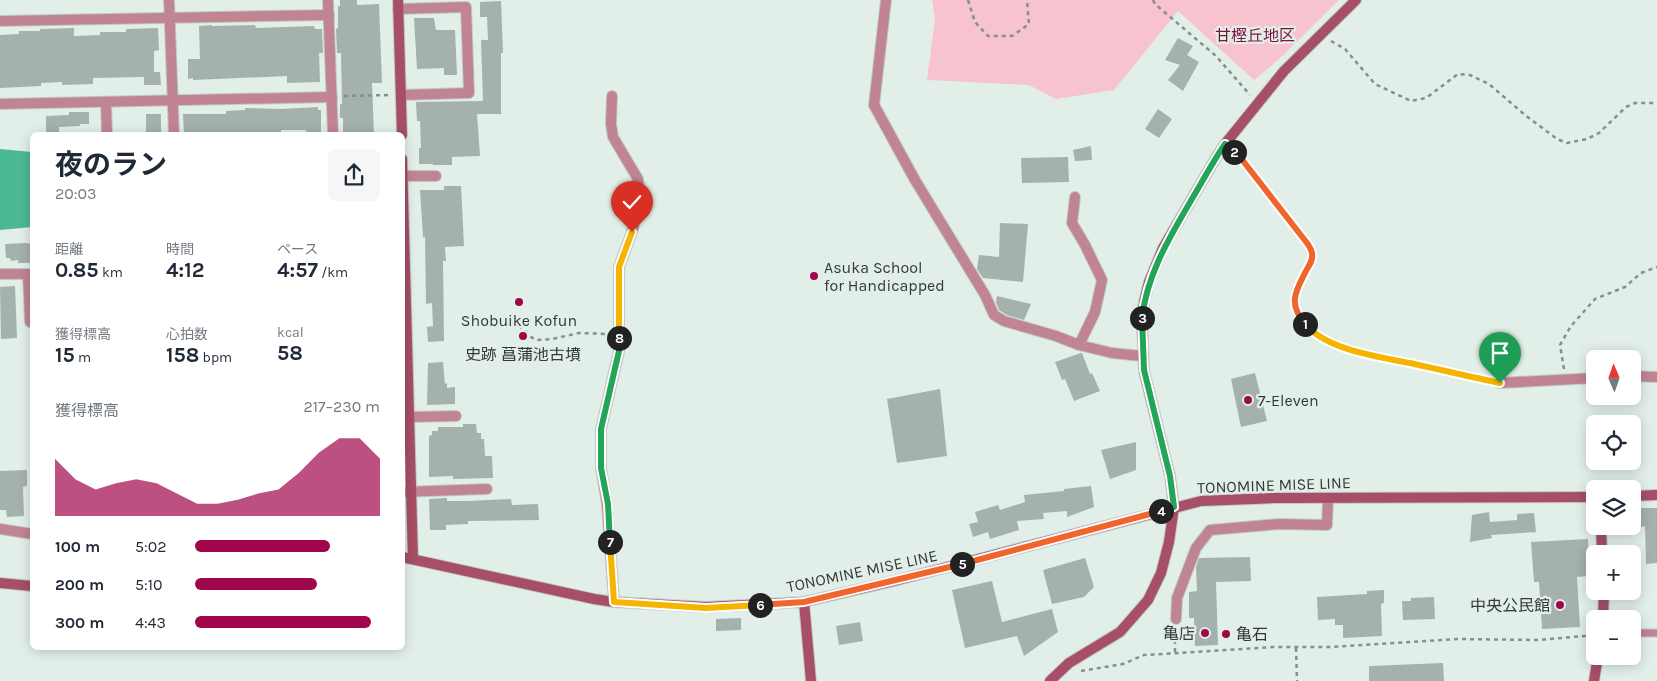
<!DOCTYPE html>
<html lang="ja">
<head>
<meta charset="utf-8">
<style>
	:root { --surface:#fff; --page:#f6f6f7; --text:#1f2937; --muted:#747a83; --accent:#a0074b }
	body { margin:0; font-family:Karla,"Noto Sans JP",sans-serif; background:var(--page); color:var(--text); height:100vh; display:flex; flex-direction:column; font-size:19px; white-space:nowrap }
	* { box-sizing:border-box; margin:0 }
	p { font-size:16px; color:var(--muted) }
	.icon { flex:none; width:28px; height:28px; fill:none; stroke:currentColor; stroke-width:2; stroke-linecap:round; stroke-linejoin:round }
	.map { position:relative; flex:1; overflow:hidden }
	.side { position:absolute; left:30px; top:132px; width:375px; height:518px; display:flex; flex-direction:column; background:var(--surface); border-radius:8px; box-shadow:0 2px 12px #0003 }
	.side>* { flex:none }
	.needle { width:32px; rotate:358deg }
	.tools { position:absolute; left:1586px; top:350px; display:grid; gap:10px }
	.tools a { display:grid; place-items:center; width:55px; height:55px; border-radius:8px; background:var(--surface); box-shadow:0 2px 12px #0003; font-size:25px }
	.pin { position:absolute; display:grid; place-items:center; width:42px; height:42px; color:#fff; margin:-51px -21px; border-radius:50% 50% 50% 0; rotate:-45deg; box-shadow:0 0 5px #0007 }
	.pin .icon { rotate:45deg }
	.km { position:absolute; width:25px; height:25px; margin:-12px; border-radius:50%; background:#222; color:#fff; font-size:14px; line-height:25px; text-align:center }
	.round { display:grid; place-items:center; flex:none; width:52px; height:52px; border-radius:8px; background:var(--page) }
	.head { display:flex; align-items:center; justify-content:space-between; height:85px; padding:0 25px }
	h1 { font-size:28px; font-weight:700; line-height:38px }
	.stats { display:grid; grid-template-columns:repeat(3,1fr); gap:8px; height:85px; padding:5px 25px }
	.stats div { display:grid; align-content:center }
	.stats b { font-size:21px; font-weight:700 }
	.stats small { font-size:14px; font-weight:400 }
	.stats p { font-size:14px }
	.chart { height:140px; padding:10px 25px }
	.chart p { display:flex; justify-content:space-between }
	.chart svg { width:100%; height:90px; margin-top:5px; fill:var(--accent); opacity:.7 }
	ul { padding:0 25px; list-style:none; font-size:16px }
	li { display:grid; grid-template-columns:80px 60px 1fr; align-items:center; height:38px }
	li i { height:12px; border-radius:6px; background:var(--accent) }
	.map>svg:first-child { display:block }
	.green { fill:#f7c3ce }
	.water { fill:#4bb896 }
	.building { fill:#a5b1ac }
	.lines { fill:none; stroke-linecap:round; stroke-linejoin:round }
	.lane-casing { stroke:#bfcbc6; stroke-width:9 }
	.street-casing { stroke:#bfcbc6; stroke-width:12 }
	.secondary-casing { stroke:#bfcbc6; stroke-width:12 }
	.path { stroke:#858f8b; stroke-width:2.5; stroke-dasharray:4 4; stroke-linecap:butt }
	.lane { stroke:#c18492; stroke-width:7 }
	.street { stroke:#c18492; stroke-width:10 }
	.secondary { stroke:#a74f67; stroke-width:10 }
	.split-1-casing { stroke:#fff; stroke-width:10 }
	.split-2-casing { stroke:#fff; stroke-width:10 }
	.split-3-casing { stroke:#fff; stroke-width:10 }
	.split-4-casing { stroke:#fff; stroke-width:10 }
	.split-5-casing { stroke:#fff; stroke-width:10 }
	.split-6-casing { stroke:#fff; stroke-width:10 }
	.split-7-casing { stroke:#fff; stroke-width:10 }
	.split-8-casing { stroke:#fff; stroke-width:10 }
	.split-9-casing { stroke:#fff; stroke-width:10 }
	.split-1 { stroke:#f5b400; stroke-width:6 }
	.split-2 { stroke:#f0652b; stroke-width:6 }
	.split-3 { stroke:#22a559; stroke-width:6 }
	.split-4 { stroke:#22a559; stroke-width:6 }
	.split-5 { stroke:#f0652b; stroke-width:6 }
	.split-6 { stroke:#f0652b; stroke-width:6 }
	.split-7 { stroke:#f5b400; stroke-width:6 }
	.split-8 { stroke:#22a559; stroke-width:6 }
	.split-9 { stroke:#f5b400; stroke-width:6 }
	.poi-dot { fill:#a0074b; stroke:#e2efe9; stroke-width:2 }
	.labels { text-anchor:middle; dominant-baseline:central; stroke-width:4.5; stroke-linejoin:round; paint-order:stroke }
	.park-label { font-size:16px; fill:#7e133c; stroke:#e2efe9 }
	.poi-label { font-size:16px; fill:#343a38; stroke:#e2efe9; text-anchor:start }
	.street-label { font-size:16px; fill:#343a38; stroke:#e2efe9 }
</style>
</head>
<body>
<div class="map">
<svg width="1657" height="681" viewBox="0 0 1657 681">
	<rect width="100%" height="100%" fill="#e2efe9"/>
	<path class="green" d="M 932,0 L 1339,0 L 1277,61 L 1254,80 L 1178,11 L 1114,90 L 1056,99 L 1029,85 L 927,80 L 935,18 Z"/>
	<path class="water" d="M 0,149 L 32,152 L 32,227 L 0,230 Z"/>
	<g class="building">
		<path d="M 340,0 L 357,0 L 357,5 L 379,4 L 382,83 L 372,83 L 374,135 L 343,135 L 343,118 L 340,118 L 340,104 L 342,104 L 341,53 L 337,53 L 336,29 L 338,28 L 338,6 L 340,6 Z"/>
		<path d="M 501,1 L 503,53 L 501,53 L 501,114 L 477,114 L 480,156 L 452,157 L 452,165 L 433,165 L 433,164 L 419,164 L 419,148 L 421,148 L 420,121 L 417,121 L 416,102 L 483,101 L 481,40 L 488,40 L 487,17 L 480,17 L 480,2 Z"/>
		<path d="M 414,18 L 434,18 L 436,30 L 455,30 L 457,75 L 444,75 L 444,68 L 417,69 Z"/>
		<path d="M 212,25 L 212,26 L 255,25 L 256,28 L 314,26 L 315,29 L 322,29 L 323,53 L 319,53 L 320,82 L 287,83 L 287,76 L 193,80 L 193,78 L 188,79 L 188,59 L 200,59 L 199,26 Z"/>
		<path d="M 74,28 L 74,36 L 100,35 L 100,32 L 126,32 L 126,29 L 158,28 L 159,50 L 154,51 L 154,72 L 160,72 L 161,85 L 144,85 L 144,77 L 93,78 L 93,84 L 62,85 L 62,82 L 41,83 L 41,86 L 0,88 L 0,35 L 19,34 L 19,31 L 40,31 L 40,29 Z"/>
		<path d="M 1178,38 L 1193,46 L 1187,55 L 1199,62 L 1183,91 L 1168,80 L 1180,65 L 1165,60 Z"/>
		<path d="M 318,107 L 318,110 L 321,110 L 321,132 L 306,132 L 306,130 L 281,130 L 281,134 L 244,135 L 244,133 L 219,134 L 218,135 L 184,135 L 183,114 L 226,114 L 226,111 L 245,110 L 245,108 L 281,109 Z"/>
		<path d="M 1158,109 L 1172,119 L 1159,138 L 1145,129 Z"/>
		<path d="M 69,112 L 89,112 L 89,124 L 80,124 L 80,126 L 59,127 L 59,135 L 46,135 L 46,116 L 69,115 Z"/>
		<rect x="146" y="114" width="15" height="21"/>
		<path d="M 1091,146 L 1092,160 L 1075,161 L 1073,150 Z"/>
		<path d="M 1068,157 L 1069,182 L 1022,183 L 1021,158 Z"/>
		<path d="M 444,186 L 461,186 L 464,246 L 445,247 L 446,261 L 443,261 L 444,341 L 428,342 L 427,327 L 433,326 L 432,303 L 426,304 L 425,237 L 423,237 L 420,190 L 444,190 Z"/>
		<path d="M 1000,223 L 1028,224 L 1023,282 L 983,278 L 977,269 L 979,255 L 999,257 Z"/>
		<path d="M 25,243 L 32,244 L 32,263 L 18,263 L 18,260 L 11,261 L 10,258 L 6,258 L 5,244 Z"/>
		<path d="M 15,286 L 17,338 L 1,339 L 0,287 Z"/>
		<path d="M 997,296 L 1031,304 L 1024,320 L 1007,315 L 999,310 L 996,302 Z"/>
		<path d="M 1081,353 L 1082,353 L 1090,374 L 1092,373 L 1100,391 L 1074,401 L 1065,379 L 1062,380 L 1055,362 Z"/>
		<path d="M 443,362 L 445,384 L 447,383 L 447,388 L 455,387 L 455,404 L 427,405 L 428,363 Z"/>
		<path d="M 1255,373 L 1267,421 L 1241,427 L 1231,379 Z"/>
		<path d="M 940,389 L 947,456 L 897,463 L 887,399 Z"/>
		<path d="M 463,424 L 476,424 L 477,433 L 481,433 L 481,439 L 484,439 L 485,456 L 492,456 L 493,478 L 453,479 L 453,476 L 429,477 L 429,436 L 432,435 L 432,431 L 438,431 L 438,427 L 463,427 Z"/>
		<path d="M 1136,442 L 1136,470 L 1110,479 L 1101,450 Z"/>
		<path d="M 27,470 L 27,486 L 23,487 L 24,516 L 7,517 L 6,510 L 0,510 L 0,471 Z"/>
		<path d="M 1091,486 L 1094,507 L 1067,517 L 1067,511 L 1043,513 L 1044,519 L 1017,521 L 1019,530 L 990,539 L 988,532 L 973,537 L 969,524 L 978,522 L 975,512 L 998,505 L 1000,510 L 1025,502 L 1024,495 L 1064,491 L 1064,489 Z"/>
		<path d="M 447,498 L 447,501 L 467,501 L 511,499 L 512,505 L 538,504 L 539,520 L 468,521 L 468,524 L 446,525 L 446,530 L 430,530 L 429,499 Z"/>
		<path d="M 1634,508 L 1657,508 L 1657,563 L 1646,564 L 1645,526 L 1634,529 Z"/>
		<path d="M 1489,512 L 1490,522 L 1517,520 L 1517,514 L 1534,513 L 1536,532 L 1491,535 L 1492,538 L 1470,542 L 1472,515 Z"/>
		<path d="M 1588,539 L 1590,576 L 1577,577 L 1580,627 L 1542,629 L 1539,582 L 1534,582 L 1531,542 Z"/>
		<path d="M 1250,557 L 1251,581 L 1216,582 L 1218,645 L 1195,646 L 1194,618 L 1189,618 L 1189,592 L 1197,591 L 1196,567 L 1199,558 Z"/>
		<path d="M 1085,558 L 1094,587 L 1084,597 L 1052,604 L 1043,570 Z"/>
		<path d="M 992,581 L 1002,622 L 1052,609 L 1058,632 L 1024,656 L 1017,636 L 965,648 L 952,590 Z"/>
		<path d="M 1384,590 L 1384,603 L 1381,604 L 1382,636 L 1343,638 L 1343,625 L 1335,625 L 1335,619 L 1318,620 L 1317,597 L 1367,594 L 1367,591 Z"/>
		<path d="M 1434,597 L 1435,619 L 1403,620 L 1402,601 L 1411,601 L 1411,598 Z"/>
		<path d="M 741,618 L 741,630 L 716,631 L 716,619 Z"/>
		<path d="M 860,622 L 863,641 L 839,645 L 836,626 Z"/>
		<path d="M 1443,663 L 1444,681 L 1369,681 L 1369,666 Z"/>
	</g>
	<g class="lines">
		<defs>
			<path id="lane" d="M 1632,633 L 1657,633"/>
			<g id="street">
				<path d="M 169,0 L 174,135"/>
				<path d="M 328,0 L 333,135"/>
				<path d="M 886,0 L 874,105 L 915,180 L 985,295 L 994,315 L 1004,321 L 1056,336 L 1079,345 L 1112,353 L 1142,356"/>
				<path d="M 398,9 L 466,7 L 469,93 L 401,95"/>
				<path d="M 0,21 L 329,15"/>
				<path d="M 612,96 L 611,124 L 613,137 L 638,179 L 640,202 L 632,232 L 619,267 L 619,351 L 601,429 L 601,468 L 607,504 L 614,602"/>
				<path d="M 106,103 L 107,135"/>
				<path d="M 0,104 L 332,97"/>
				<path d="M 403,176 L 436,176"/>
				<path d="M 1075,197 L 1072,223 L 1085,245 L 1102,280 L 1095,312 L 1079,345"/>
				<path d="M 0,274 L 32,274"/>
				<path d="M 28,274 L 30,322 L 32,322"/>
				<path d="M 1632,376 L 1657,377"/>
				<path d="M 1500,383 L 1595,378"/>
				<path d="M 410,417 L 456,416"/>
				<path d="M 402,492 L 487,489"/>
				<path d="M 0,529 L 32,534"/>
				<path d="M 1176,619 L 1177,598 L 1196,548 L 1210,530 L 1279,524 L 1327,525 L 1328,498"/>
			</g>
			<g id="secondary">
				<path d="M 398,0 L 402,135"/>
				<path d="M 402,159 L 413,559"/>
				<path d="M 1632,496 L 1657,495"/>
				<path d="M 1601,526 L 1602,554"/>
				<path d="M 402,557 L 594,599 L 614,602 L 706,607 L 804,602 L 894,581 L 1201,501 L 1275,498 L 1595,497"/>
				<path d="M 0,583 L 32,586"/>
				<path d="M 804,602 L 811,681"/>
				<path d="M 1603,619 L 1604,591"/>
				<path d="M 1050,681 L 1069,663 L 1120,632 L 1148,600 L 1161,573 L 1169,542 L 1174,507 L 1170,476 L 1144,371 L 1142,320 L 1144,302 L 1149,282 L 1163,248 L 1217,156 L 1225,144 L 1284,71 L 1356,0"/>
				<path d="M 1594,681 L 1598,656"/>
			</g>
		</defs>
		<use href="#lane" class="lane-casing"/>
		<use href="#street" class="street-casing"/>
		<use href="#secondary" class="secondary-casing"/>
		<g class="path">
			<path d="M 968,0 L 975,22 L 988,36 L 1012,36 L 1029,24 L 1027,0"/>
			<path d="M 1153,0 L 1155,4 L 1216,56 L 1250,95"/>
			<path d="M 1331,41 L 1345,49 L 1375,84 L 1411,101 L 1426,98 L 1458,74 L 1470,75 L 1489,84 L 1525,115 L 1557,139 L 1567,143 L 1587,139 L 1599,133 L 1626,107 L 1635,103 L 1657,103"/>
			<path d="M 344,96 L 391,95"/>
			<path d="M 1234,152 L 1239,157 L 1307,243 C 1308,246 1311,250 1312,253 C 1316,271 1289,286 1295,306 C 1306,347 1375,356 1410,363 C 1436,369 1463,375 1489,381"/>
			<path d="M 513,320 L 531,337 L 536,340 L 552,339 L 579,333 L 608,334"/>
			<path d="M 1564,369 L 1560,345 L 1571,326 L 1595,299 L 1625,287 L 1641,273 L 1657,267"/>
			<path d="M 1296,648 L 1297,681"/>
			<path d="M 1175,652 L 1175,630"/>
			<path d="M 1081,671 L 1123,664 L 1144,655 L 1163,654 L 1273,647 L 1331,647 L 1458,639 L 1538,640 L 1595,635"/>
		</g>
		<use href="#lane" class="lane"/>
		<use href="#street" class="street"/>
		<use href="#secondary" class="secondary"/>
	</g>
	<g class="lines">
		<defs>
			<path id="split-1" d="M 1305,324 C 1328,351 1381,357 1414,364 C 1442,370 1471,377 1500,383"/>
			<path id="split-2" d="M 1234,152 L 1240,157 L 1307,243 C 1309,246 1312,250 1312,254 C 1313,260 1310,264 1307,269 C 1296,291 1287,302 1305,324"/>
			<path id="split-3" d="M 1142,318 C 1147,275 1168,240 1189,204 C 1201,184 1212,163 1225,144 L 1234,152"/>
			<path id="split-4" d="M 1142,318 L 1144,370 L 1170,476 L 1174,507 L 1161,511"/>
			<path id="split-5" d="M 962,564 L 1161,511"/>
			<path id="split-6" d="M 760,605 L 804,602 L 962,564"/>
			<path id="split-7" d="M 610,542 L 614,602 L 706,608 L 760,605"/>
			<path id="split-8" d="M 610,542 L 608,504 L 601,468 L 601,429 L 619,351 L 619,338"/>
			<path id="split-9" d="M 619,338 L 619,267 L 632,232"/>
		</defs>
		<use href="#split-1" class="split-1-casing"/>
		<use href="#split-2" class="split-2-casing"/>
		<use href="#split-3" class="split-3-casing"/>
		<use href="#split-4" class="split-4-casing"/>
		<use href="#split-5" class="split-5-casing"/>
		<use href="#split-6" class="split-6-casing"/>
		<use href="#split-7" class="split-7-casing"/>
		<use href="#split-8" class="split-8-casing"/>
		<use href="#split-9" class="split-9-casing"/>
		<use href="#split-1" class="split-1"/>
		<use href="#split-2" class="split-2"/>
		<use href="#split-3" class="split-3"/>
		<use href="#split-4" class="split-4"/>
		<use href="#split-5" class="split-5"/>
		<use href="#split-6" class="split-6"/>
		<use href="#split-7" class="split-7"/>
		<use href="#split-8" class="split-8"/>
		<use href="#split-9" class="split-9"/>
	</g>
	<g class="poi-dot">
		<circle cx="814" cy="276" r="5"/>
		<circle cx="519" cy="302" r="5"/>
		<circle cx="523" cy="336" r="5"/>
		<circle cx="1248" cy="400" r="5"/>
		<circle cx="1560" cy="605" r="5"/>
		<circle cx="1205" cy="633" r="5"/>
		<circle cx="1226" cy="634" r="5"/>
	</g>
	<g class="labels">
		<g class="park-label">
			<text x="1255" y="35">甘樫丘地区</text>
		</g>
		<g class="poi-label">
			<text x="824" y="267">Asuka School<tspan x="824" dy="18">for Handicapped</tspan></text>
			<text x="519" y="320" text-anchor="middle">Shobuike Kofun</text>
			<text x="523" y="354" text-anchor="middle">史跡 菖蒲池古墳</text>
			<text x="1258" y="400">7-Eleven</text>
			<text x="1550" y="605" text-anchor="end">中央公民館</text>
			<text x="1195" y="633" text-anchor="end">亀店</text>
			<text x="1236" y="634">亀石</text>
		</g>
		<g class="street-label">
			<text transform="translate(1274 485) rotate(-2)">TONOMINE MISE LINE</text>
			<text transform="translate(862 571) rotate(-12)">TONOMINE MISE LINE</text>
		</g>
	</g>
</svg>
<div class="tools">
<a><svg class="needle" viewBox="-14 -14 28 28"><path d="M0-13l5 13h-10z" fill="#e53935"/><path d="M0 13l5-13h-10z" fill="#747a83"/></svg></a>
<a><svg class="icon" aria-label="locate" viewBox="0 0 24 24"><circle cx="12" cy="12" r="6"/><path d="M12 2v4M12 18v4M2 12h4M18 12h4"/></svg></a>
<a><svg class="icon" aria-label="layers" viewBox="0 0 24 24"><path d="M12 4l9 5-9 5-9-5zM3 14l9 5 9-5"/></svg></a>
<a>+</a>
<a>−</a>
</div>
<div class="pin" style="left:1500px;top:383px;background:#1e9e55"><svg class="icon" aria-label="arrive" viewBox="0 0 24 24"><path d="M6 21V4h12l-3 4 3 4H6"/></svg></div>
<div class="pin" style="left:632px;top:232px;background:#d93025"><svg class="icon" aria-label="check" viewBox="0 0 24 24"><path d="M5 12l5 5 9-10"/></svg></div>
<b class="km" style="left:1305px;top:324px">1</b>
<b class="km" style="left:1234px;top:152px">2</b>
<b class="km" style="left:1142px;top:318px">3</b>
<b class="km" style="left:1161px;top:511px">4</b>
<b class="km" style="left:962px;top:564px">5</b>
<b class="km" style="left:760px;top:605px">6</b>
<b class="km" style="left:610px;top:542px">7</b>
<b class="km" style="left:619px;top:338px">8</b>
<section class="side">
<div class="head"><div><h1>夜のラン</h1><p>20:03</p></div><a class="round"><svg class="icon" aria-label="share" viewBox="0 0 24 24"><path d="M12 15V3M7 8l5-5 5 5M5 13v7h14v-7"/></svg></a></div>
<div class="stats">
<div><p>距離</p><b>0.85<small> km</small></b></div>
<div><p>時間</p><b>4:12</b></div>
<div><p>ペース</p><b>4:57<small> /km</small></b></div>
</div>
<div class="stats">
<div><p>獲得標高</p><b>15<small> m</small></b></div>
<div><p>心拍数</p><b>158<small> bpm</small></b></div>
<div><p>kcal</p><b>58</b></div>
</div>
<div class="chart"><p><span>獲得標高</span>217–230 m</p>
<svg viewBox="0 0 160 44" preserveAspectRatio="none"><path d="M0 44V16L10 26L20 31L30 28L40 26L50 28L60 33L70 38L80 38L90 36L100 33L110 31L120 23L130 13L140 6L150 6L160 16V44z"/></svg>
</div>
<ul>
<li><b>100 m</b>5:02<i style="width:73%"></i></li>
<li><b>200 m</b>5:10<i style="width:66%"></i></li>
<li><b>300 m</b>4:43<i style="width:95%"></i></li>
</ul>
</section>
</div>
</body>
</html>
